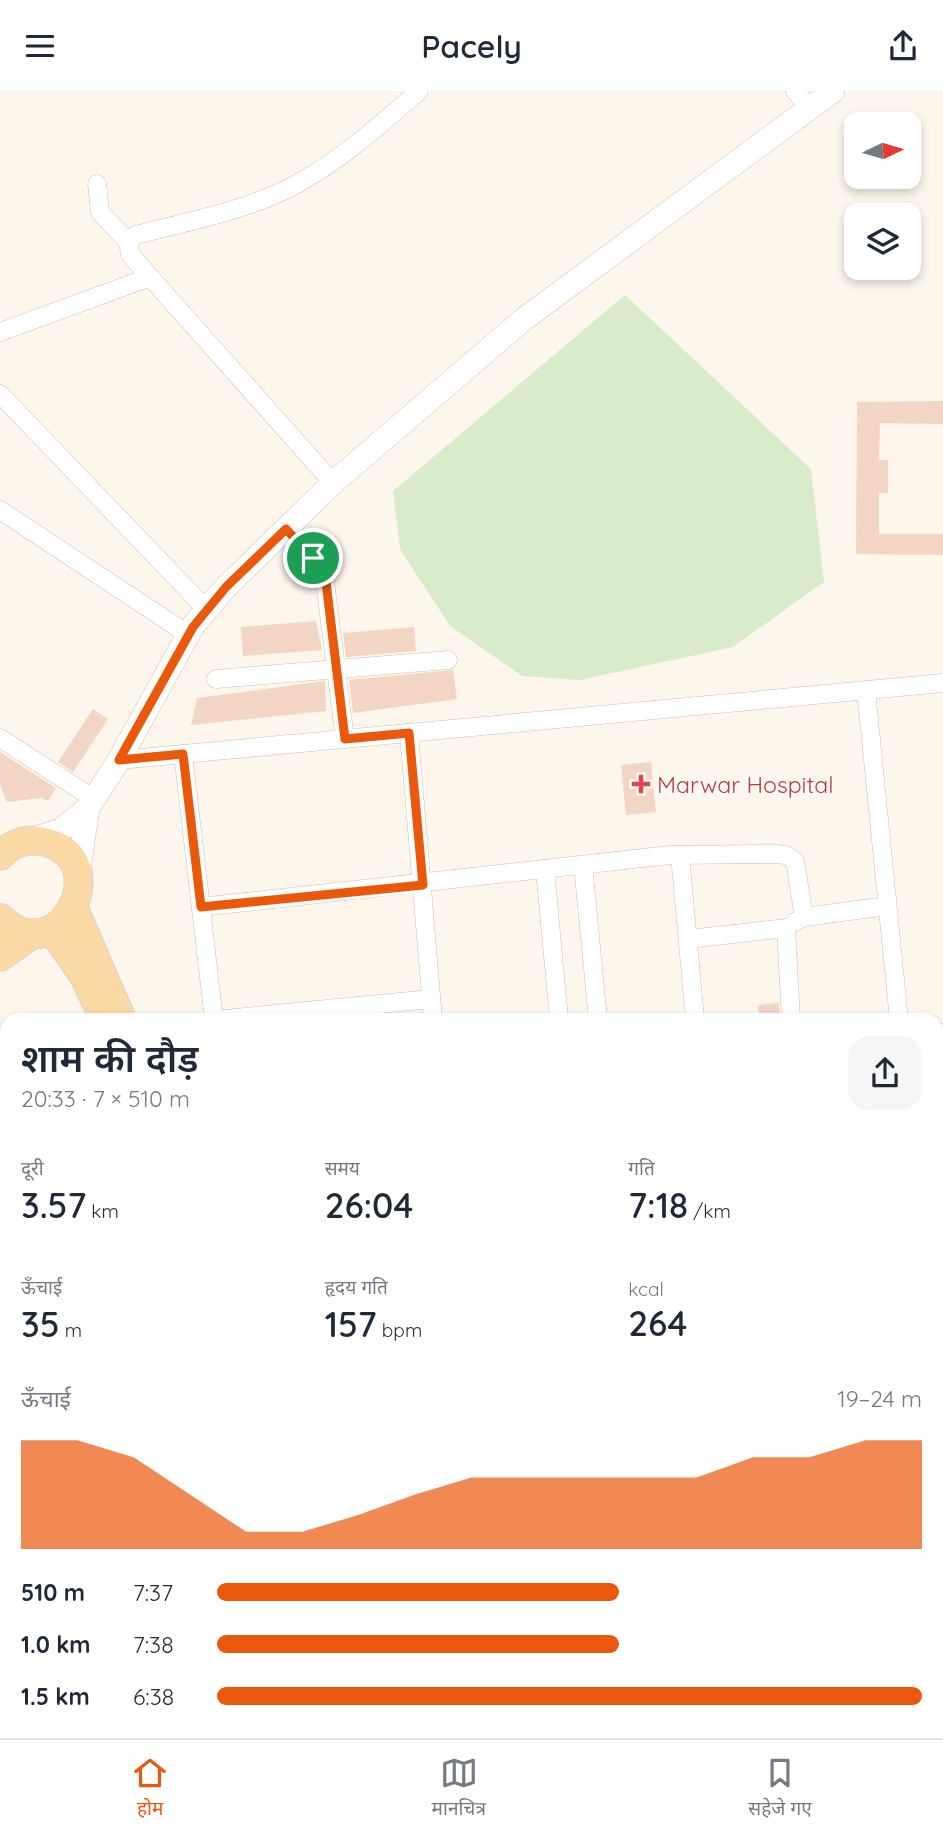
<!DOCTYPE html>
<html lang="hi">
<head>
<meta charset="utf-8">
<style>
	:root { --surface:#fff; --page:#f6f6f7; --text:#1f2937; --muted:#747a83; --line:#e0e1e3; --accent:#ea580c }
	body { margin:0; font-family:Quicksand,"Noto Sans Devanagari",sans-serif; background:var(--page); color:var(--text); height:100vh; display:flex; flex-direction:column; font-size:26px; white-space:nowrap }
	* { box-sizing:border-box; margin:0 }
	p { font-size:23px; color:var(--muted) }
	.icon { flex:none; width:38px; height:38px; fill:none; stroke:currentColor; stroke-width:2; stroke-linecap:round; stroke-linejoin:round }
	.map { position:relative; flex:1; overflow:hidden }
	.panel { position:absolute; left:0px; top:922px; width:943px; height:726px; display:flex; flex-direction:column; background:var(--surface); border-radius:21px 21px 0 0; box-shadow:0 4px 10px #0003 }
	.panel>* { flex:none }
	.needle { width:46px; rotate:85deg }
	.tools { position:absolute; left:844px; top:21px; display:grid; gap:14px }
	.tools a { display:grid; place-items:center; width:77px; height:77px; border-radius:14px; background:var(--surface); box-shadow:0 4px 10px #0003; font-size:35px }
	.pin { position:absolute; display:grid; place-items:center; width:60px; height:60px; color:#fff; margin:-30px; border:4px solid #fff; border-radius:50%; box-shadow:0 2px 7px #0007 }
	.round { display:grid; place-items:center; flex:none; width:74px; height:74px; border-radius:21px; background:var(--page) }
	.head { display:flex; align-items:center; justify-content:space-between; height:119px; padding:0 21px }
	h1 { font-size:38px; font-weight:600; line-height:52px }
	.metrics { display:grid; grid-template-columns:repeat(3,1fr); gap:10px; height:119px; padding:7px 21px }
	.metrics div { display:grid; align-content:center }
	.metrics b { font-size:35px; font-weight:600 }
	.metrics small { font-size:19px; font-weight:400 }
	.metrics p { font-size:19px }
	.chart { height:196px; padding:14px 21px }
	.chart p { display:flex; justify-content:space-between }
	.chart svg { width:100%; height:126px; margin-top:7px; fill:var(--accent); opacity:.7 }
	ul { padding:0 21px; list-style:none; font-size:23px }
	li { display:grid; grid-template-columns:112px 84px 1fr; align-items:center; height:52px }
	li i { height:18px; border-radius:9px; background:var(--accent) }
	header { display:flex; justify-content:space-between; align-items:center; height:91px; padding:0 21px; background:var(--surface); font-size:32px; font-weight:600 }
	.dock { display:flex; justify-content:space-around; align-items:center; height:98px; border-top:2px solid var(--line); background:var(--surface); font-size:19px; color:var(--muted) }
	.dock a { display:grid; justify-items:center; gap:4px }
	.dock .selected { color:var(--accent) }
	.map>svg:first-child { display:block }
	.green { fill:#d8ecc9 }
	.building { fill:#f3d5c3 }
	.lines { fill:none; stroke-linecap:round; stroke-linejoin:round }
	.minor-casing { stroke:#d1beb0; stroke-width:19 }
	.tertiary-casing { stroke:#d1beb0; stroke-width:24 }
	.primary-casing { stroke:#dad1cd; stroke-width:30 }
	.minor { stroke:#fff; stroke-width:18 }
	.tertiary { stroke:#fff; stroke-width:23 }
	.primary { stroke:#fbd9a5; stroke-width:28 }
	.route-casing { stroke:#fff; stroke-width:14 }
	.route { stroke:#ea580c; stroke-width:9 }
	.health-dot { fill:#e0444e; stroke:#fffaf3; stroke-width:2.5 }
	.labels { text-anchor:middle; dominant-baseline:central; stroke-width:5; stroke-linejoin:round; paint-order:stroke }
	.health-label { font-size:23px; fill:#be3a42; stroke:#fffaf3; text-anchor:start }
</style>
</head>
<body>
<header><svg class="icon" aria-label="menu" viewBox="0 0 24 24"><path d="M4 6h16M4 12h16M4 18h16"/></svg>Pacely<svg class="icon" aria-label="share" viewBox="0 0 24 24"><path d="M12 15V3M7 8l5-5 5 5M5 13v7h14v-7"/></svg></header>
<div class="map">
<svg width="943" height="1647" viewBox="0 0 943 1647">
	<rect width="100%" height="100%" fill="#fdf6ec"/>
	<path class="green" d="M 625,204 L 811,378 L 824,491 L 733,556 L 580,589 L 522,585 L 450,535 L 400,458 L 393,400 Z"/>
	<g class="building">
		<path d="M 943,310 L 943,333 L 880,332 L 879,369 L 888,369 L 888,402 L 879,402 L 879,443 L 943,443 L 943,464 L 856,463 L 857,311 Z"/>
		<path d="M 316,530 L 322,559 L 243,565 L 241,536 Z"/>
		<path d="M 414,536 L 416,560 L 346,566 L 343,542 Z"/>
		<path d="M 453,579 L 457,608 L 353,622 L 349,589 Z"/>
		<path d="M 325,590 L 326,620 L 191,634 L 197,607 Z"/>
		<path d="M 93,618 L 108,628 L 73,681 L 58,671 Z"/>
		<path d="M 0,661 L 56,697 L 48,710 L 41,707 L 7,711 L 0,694 Z"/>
		<path d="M 651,671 L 656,721 L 626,724 L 621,674 Z"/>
		<path d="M 779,912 L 780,929 L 759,929 L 758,914 Z"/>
	</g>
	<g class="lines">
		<defs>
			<g id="minor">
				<path d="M 795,0 L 810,17"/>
				<path d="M 97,93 L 100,121 L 128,151"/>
				<path d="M 0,241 L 150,186"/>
				<path d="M 0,303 L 207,519"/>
				<path d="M 333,392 L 150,186 L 130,163 L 128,151 L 136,144 C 189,130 246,120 295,94 C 341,69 380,34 419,0"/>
				<path d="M 0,419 L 189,544"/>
				<path d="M 286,438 L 313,467 L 325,491 L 345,648"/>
				<path d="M 216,588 L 448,569"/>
				<path d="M 866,599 L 899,929"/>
				<path d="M 409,642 L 433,929"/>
				<path d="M 0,647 L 94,708"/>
				<path d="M 183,663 L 214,929"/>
				<path d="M 119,669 L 943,592"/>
				<path d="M 680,764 L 695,929"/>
				<path d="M 583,774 L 598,929"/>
				<path d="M 545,778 L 559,929"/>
				<path d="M 201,816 L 670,764 L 774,763 L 786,764 L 795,770 L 804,826"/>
				<path d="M 795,831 L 804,826 L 887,815"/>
				<path d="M 689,848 L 786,837 L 791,929"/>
				<path d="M 214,929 L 431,908"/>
				<path d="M 936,943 L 943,942"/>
				<path d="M 936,1029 L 943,1048"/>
				<path d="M 936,1241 L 943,1241"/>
				<path d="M 936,1308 L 943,1307"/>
				<path d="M 936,1514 L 943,1517"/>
				<path d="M 613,1642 L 619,1647"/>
				<path d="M 512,1647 L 526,1642"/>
				<path d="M 867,1647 L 869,1642"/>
			</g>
			<g id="tertiary">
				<path d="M 31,749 L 61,739 L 88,717 L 119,669 L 193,535 L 226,496 L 333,392 L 524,228 L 833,0"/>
				<path d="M 78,784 L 88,717"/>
			</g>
			<g id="primary">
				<path d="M 0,765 C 10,753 25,748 39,750 C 120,761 61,887 0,827"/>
				<path d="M 74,818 L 122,929"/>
				<path d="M 51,838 L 83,883 L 97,913"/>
				<path d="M 0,866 L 34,842"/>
				<path d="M 369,1642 L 371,1647"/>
			</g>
		</defs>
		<use href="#minor" class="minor-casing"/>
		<use href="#tertiary" class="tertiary-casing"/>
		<use href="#primary" class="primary-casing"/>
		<use href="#minor" class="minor"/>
		<use href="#tertiary" class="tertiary"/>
		<use href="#primary" class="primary"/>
	</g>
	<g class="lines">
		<defs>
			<path id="route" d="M 286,438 L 313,467 L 326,491 L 345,648 L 409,642 L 423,794 L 201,816 L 183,663 L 119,669 L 193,536 L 226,496 Z"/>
		</defs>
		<use href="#route" class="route-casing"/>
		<use href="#route" class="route"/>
	</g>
	<path class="health-dot" d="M637.5 682.5h7v7h7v7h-7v7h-7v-7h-7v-7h7z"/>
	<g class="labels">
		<g class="health-label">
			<text x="657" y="693">Marwar Hospital</text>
		</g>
	</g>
</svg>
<div class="tools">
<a><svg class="needle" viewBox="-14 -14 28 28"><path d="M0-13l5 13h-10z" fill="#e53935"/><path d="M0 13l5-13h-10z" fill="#747a83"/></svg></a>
<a><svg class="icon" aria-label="layers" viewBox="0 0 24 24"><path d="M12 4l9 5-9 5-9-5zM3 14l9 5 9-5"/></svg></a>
</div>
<div class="pin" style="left:313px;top:467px;background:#1e9e55"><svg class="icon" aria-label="arrive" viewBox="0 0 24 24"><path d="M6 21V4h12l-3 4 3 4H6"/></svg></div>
<section class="panel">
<div class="head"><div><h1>शाम की दौड़</h1><p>20:33 · 7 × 510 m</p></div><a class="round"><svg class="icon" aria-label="share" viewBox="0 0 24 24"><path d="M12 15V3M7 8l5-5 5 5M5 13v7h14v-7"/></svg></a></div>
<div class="metrics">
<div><p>दूरी</p><b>3.57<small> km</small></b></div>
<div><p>समय</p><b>26:04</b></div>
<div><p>गति</p><b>7:18<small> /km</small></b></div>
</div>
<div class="metrics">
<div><p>ऊँचाई</p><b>35<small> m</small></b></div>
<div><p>हृदय गति</p><b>157<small> bpm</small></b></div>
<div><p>kcal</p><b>264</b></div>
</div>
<div class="chart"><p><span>ऊँचाई</span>19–24 m</p>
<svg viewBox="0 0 160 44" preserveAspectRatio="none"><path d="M0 44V6L10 6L20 12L30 25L40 38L50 38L60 32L70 25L80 19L90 19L100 19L110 19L120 19L130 12L140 12L150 6L160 6V44z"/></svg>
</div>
<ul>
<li><b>510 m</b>7:37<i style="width:57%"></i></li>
<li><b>1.0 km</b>7:38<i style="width:57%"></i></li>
<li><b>1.5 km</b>6:38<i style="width:100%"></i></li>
</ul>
</section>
</div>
<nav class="dock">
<a class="selected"><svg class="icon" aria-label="home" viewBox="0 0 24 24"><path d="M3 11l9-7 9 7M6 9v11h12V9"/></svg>होम</a>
<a><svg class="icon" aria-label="map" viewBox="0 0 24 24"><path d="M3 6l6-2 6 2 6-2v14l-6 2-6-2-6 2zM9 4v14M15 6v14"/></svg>मानचित्र</a>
<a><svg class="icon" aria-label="saved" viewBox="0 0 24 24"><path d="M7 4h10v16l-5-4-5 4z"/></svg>सहेजे गए</a>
</nav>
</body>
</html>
